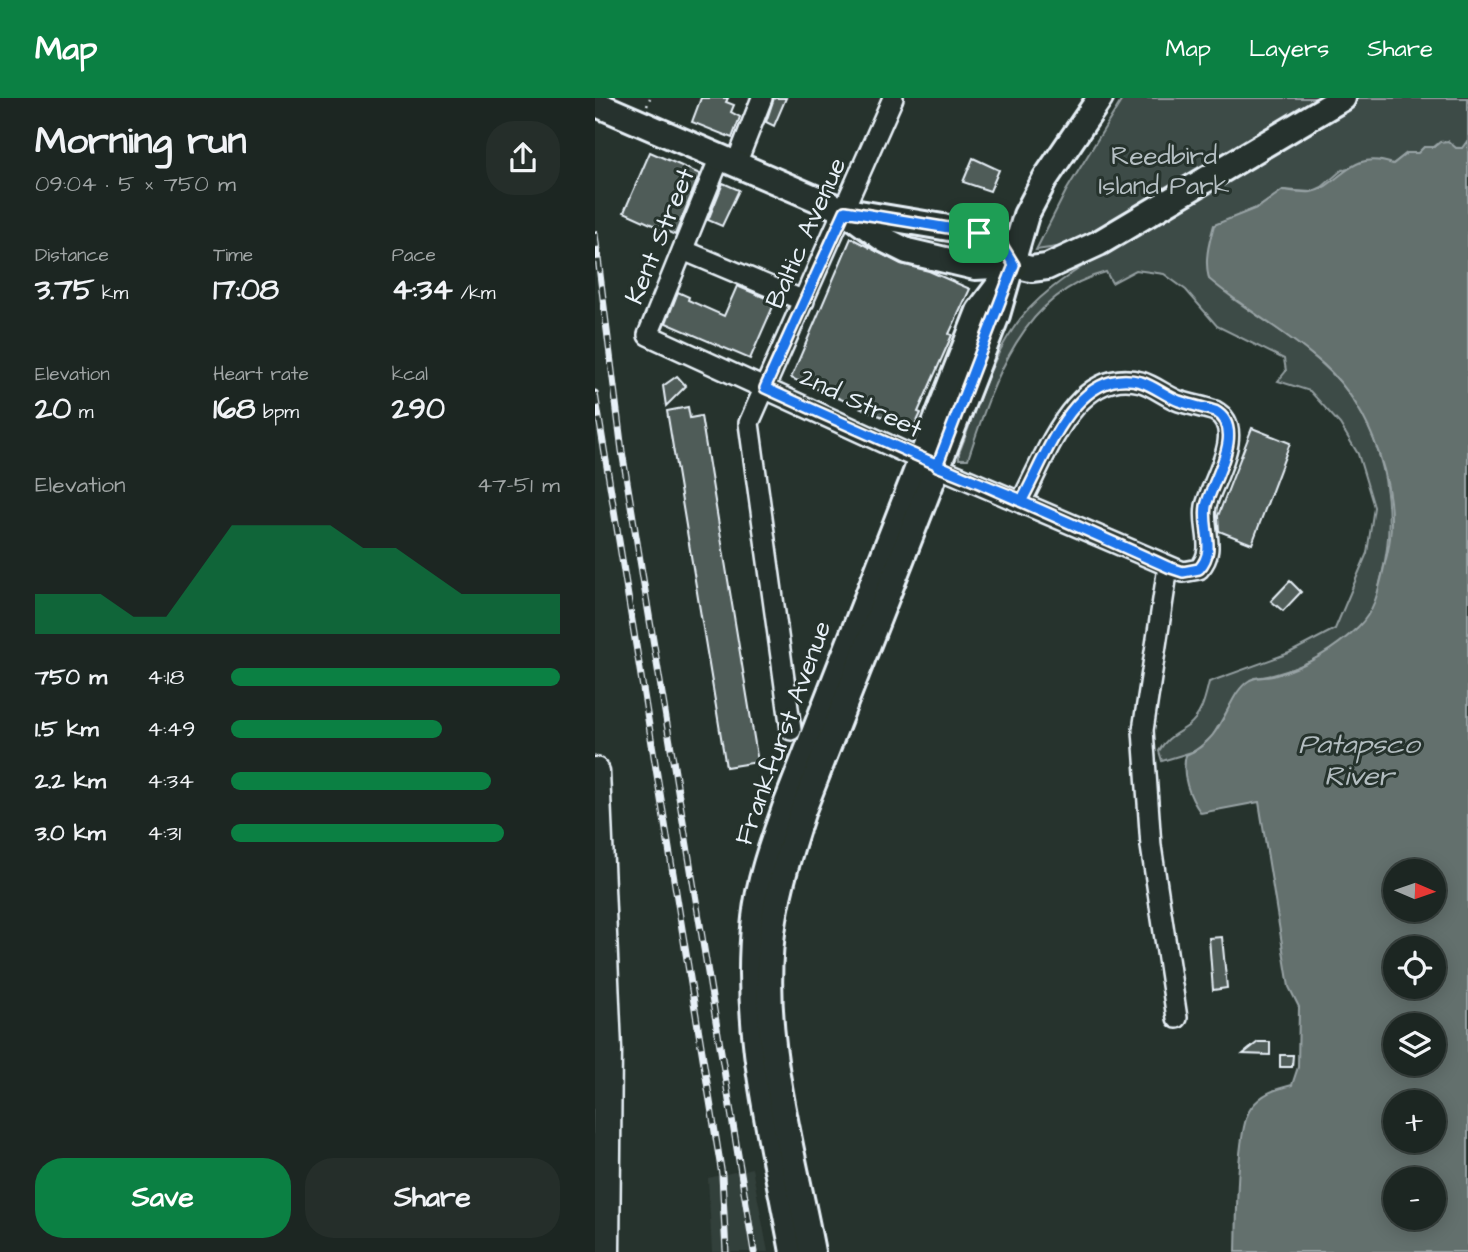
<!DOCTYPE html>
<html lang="en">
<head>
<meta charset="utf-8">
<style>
	:root { --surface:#1c2622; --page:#252e2a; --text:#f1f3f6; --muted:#a0a5a5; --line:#3a4340; --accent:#0b8043 }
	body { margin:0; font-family:"Architects Daughter",sans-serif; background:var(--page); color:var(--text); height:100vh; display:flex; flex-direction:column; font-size:26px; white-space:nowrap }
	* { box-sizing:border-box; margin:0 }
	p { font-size:23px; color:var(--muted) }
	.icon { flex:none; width:38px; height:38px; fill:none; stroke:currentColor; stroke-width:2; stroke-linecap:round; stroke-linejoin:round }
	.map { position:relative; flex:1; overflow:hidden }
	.side { display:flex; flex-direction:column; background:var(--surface); width:595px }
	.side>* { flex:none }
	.needle { width:46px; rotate:92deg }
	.buttons { position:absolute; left:788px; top:761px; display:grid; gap:14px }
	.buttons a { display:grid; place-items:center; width:63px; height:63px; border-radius:50%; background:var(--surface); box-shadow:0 4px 18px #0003,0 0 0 2px var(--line); font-size:35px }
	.pin { position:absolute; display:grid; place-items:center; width:60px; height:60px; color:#fff; margin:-30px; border-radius:14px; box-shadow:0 4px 10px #0006 }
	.round { display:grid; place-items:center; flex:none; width:74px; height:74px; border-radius:28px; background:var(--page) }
	.headline { display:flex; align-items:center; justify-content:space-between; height:119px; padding:0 35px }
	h1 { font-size:38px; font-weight:800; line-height:52px }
	.figures { display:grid; grid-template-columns:repeat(3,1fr); gap:10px; height:119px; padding:7px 35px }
	.figures div { display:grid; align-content:center }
	.figures b { font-size:30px; font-weight:800 }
	.figures small { font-size:19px; font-weight:400 }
	.figures p { font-size:19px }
	.chart { height:196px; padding:14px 35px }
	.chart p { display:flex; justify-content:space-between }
	.chart svg { width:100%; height:126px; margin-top:7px; fill:var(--accent); opacity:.7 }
	.primary-button { display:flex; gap:14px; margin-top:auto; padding:14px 35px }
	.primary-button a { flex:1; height:80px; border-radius:28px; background:var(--accent); color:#fff; font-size:28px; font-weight:800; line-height:80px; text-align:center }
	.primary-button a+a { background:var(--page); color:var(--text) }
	ul { padding:0 35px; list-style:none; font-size:23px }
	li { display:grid; grid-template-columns:112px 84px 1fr; align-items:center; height:52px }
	li i { height:18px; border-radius:9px; background:var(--accent) }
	header { display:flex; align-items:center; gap:42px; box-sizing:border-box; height:98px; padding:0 35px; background:var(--accent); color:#fff }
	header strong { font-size:33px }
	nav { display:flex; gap:38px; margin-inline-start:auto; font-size:24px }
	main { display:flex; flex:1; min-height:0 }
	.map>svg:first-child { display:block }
	.built { fill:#333f3a }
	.green { fill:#3e4b47; stroke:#939ea0; stroke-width:2 }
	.water { fill:#636f6d; stroke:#98a3a5; stroke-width:2; fill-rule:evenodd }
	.building { fill:#505c59; stroke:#e8f1f8; stroke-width:2 }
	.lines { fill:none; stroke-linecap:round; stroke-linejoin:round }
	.minor-casing { stroke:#e8f1f8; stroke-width:24 }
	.major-casing { stroke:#e8f1f8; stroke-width:30 }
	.highway-casing { stroke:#e8f1f8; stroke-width:33 }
	.path { stroke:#e8f1f8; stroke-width:2.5; stroke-dasharray:2 5; stroke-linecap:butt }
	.minor { stroke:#26332d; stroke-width:19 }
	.major { stroke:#26332d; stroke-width:24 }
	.highway { stroke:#26332d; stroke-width:28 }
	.rail-casing { stroke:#e8f1f8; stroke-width:7 }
	.rail { stroke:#26332d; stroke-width:4.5; stroke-dasharray:13; stroke-linecap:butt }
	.route-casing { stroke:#fff; stroke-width:14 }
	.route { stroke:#1a73e8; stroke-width:9 }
	.labels { text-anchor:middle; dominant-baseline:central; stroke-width:6; stroke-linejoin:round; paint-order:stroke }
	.park-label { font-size:26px; fill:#b5bfc3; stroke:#26332d }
	.street-label { font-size:26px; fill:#e8f1f8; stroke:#26332d }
	.water-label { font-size:28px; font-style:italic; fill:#b3bdc0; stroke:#26332d }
</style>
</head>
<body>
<header>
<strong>Map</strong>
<nav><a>Map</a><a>Layers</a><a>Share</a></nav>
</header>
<main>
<section class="side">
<div class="headline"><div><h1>Morning run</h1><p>09:04 · 5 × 750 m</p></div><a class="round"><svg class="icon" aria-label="share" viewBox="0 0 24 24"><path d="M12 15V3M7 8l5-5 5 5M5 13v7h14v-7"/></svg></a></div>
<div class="figures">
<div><p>Distance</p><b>3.75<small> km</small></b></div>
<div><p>Time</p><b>17:08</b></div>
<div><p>Pace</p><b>4:34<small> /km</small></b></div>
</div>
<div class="figures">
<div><p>Elevation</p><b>20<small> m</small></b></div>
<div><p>Heart rate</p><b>168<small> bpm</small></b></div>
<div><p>kcal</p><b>290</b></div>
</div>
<div class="chart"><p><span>Elevation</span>47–51 m</p>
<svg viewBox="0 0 160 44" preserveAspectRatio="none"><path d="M0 44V30L10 30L20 30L30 38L40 38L50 22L60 6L70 6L80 6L90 6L100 14L110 14L120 22L130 30L140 30L150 30L160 30V44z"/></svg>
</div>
<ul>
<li><b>750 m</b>4:18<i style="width:100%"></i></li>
<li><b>1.5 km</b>4:49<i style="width:64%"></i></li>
<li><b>2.2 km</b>4:34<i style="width:79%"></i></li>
<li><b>3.0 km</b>4:31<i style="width:83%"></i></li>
</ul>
<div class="primary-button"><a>Save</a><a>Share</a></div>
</section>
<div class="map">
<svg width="873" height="1154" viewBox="0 0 873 1154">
	<rect width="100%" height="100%" fill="#26332d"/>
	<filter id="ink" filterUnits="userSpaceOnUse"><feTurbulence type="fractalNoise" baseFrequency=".0143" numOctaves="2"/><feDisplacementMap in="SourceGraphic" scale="14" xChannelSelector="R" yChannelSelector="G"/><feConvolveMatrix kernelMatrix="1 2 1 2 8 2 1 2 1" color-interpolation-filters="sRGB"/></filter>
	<g filter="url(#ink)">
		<path class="built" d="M 157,1070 L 173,1154 L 117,1154 L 113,1080 Z"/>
		<path class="green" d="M 528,0 L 873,0 L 873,42 L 868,50 L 829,49 L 823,55 L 812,55 L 798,66 L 747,72 L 727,89 L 716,94 L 688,92 L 664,109 L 649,115 L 637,200 C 677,228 724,255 753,294 C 792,347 802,416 787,477 C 784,487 783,499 779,508 C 763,546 697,577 659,580 L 639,601 L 617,639 L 600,653 L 567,663 L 564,653 C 572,639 580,637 593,628 C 607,617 610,600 614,584 L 694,555 L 740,531 L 772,455 L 779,409 L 763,356 L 745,326 L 715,293 L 683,283 L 691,273 L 689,261 L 622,228 L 591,192 L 569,176 L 541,172 L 517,185 L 511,174 C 426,196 398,286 373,361 L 364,361 L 364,355 C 380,315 393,267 418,231 C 438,200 473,177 504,158 L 495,138 L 469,148 L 441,152 L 471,93 Z"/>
		<path class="water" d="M 873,42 L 873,1154 L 641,1154 C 642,1125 641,1030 656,1010 C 667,995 681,991 697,987 L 703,969 L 704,909 L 694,889 L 664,704 L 606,715 C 594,699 586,677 591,657 C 632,641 630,597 655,582 C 663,578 673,580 681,577 C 711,568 740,551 763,529 C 783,510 785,483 792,457 C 807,394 776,311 729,267 C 694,235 650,212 614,181 C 609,162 614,145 619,127 L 664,109 L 688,92 C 697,93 708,95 716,94 C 746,88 754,50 798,66 L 812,55 L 823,55 L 829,49 L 839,49 L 845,44 L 853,43 L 861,50 L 867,50 ZM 800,774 L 838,774 L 838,812 L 800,812 ZM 800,850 L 838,850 L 838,889 L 800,889 ZM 800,928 L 838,928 L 838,966 L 800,966 ZM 800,1004 L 838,1004 L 838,1043 L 800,1043 ZM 800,1082 L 838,1082 L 838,1120 L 800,1120 Z"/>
		<g class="building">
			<path d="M 106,0 L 133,0 L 131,4 L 139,7 L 136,14 L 145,19 L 137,40 L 97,24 Z"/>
			<path d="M 179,0 L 191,0 L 179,28 L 171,24 Z"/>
			<path d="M 55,54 L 105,76 L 80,137 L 29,114 Z"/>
			<path d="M 378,60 L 404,72 L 395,93 L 368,84 Z"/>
			<path d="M 128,85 L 144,92 L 127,128 L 113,122 Z"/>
			<path d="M 256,140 L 306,166 L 334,173 L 375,191 L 354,236 L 357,237 L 323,314 L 326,315 L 318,332 L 196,280 Z"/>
			<path d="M 142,188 L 180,204 L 155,261 L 71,225 L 83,194 L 94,199 L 93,202 L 129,218 Z"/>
			<path d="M 82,278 L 91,288 L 71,308 L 68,288 Z"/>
			<path d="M 93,309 L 95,320 L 106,318 L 163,664 L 131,669 L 72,313 Z"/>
			<path d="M 657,330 L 695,345 L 657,446 L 624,433 L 623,418 Z"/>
			<path d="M 695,483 L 706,494 L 688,513 L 676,503 Z"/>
			<path d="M 627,839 L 632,890 L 618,892 L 614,840 Z"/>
			<path d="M 663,944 L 675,944 L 675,957 L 648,956 Z"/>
			<path d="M 685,957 L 698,957 L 697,969 L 685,969 Z"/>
		</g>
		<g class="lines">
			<defs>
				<g id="minor">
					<path d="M 125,59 L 53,237 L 324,361 L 588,474 L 604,471 C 622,452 607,431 611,408 C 616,385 653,331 620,313 C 609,309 596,307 584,303 C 571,298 559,288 546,284 C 481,267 451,358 427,402"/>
					<path d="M 141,66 L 167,0"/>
					<path d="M 88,152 L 209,203"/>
					<path d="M 573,469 L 548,632 L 556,748 L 582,920"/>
					<path d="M 196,632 L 154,325 L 298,0"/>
				</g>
				<g id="major">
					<path d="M 6,8 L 250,113 L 290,142 L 312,153 L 380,169 L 419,167 L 436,171 L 452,169 L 504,145 L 748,0"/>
					<path d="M 258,114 L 396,137 L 405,144 L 419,167"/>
					<path d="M 198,1154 C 178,1044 147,932 160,820 C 164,781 178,744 191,707 L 384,213 L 406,184"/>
					<path d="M 217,1154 C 197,1047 161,930 179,821 C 185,783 196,748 208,712 L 402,217 L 431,117 L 450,81 L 505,0"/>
				</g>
				<path id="highway" d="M 0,674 L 12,951 L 10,1154"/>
			</defs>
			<use href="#minor" class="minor-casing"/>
			<use href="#major" class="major-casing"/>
			<use href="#highway" class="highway-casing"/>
			<path class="path" d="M 52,8 L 55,0"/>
			<use href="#minor" class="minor"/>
			<use href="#major" class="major"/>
			<use href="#highway" class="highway"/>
			<defs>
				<g id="rail">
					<path d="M 0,136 L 27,353 L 159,1154"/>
					<path d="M 0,295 L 127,1077 L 131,1154"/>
				</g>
			</defs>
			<use href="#rail" class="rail-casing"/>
			<use href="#rail" class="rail"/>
		</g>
	</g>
	<g class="lines" filter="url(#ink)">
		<defs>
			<path id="route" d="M 384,135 L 250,113 L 170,290 C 304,351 439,408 573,469 L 588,474 L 604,471 C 622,452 607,431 611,408 C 616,385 653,331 620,313 C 609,310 596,307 584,303 C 571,298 559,288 546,284 C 481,266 451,359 427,402 L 342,368 L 419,167 L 405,144 L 384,135"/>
		</defs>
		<use href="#route" class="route-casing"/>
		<use href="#route" class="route"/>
	</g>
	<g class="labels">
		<g class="park-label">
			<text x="569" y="58">Reedbird<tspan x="569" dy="30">Island Park</tspan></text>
		</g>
		<g class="street-label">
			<text transform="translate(211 135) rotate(-66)">Baltic Avenue</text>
			<text transform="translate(65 138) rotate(-68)">Kent Street</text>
			<text transform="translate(266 305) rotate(25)">2nd Street</text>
			<text transform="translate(188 635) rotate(-70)">Frankfurst Avenue</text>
		</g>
		<g class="water-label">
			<text x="764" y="646">Patapsco<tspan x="764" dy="32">River</tspan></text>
		</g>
	</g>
</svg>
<div class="buttons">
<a><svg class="needle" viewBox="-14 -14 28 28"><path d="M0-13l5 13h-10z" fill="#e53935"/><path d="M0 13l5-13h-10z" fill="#a0a5a5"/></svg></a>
<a><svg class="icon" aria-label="locate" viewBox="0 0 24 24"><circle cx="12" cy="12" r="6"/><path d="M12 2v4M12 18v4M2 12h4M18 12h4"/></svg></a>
<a><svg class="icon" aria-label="layers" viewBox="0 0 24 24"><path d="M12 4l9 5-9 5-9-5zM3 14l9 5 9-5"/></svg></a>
<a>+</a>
<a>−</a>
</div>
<div class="pin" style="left:384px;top:135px;background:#1e9e55"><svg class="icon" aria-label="arrive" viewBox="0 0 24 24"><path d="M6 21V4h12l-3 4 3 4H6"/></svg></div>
</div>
</main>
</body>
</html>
